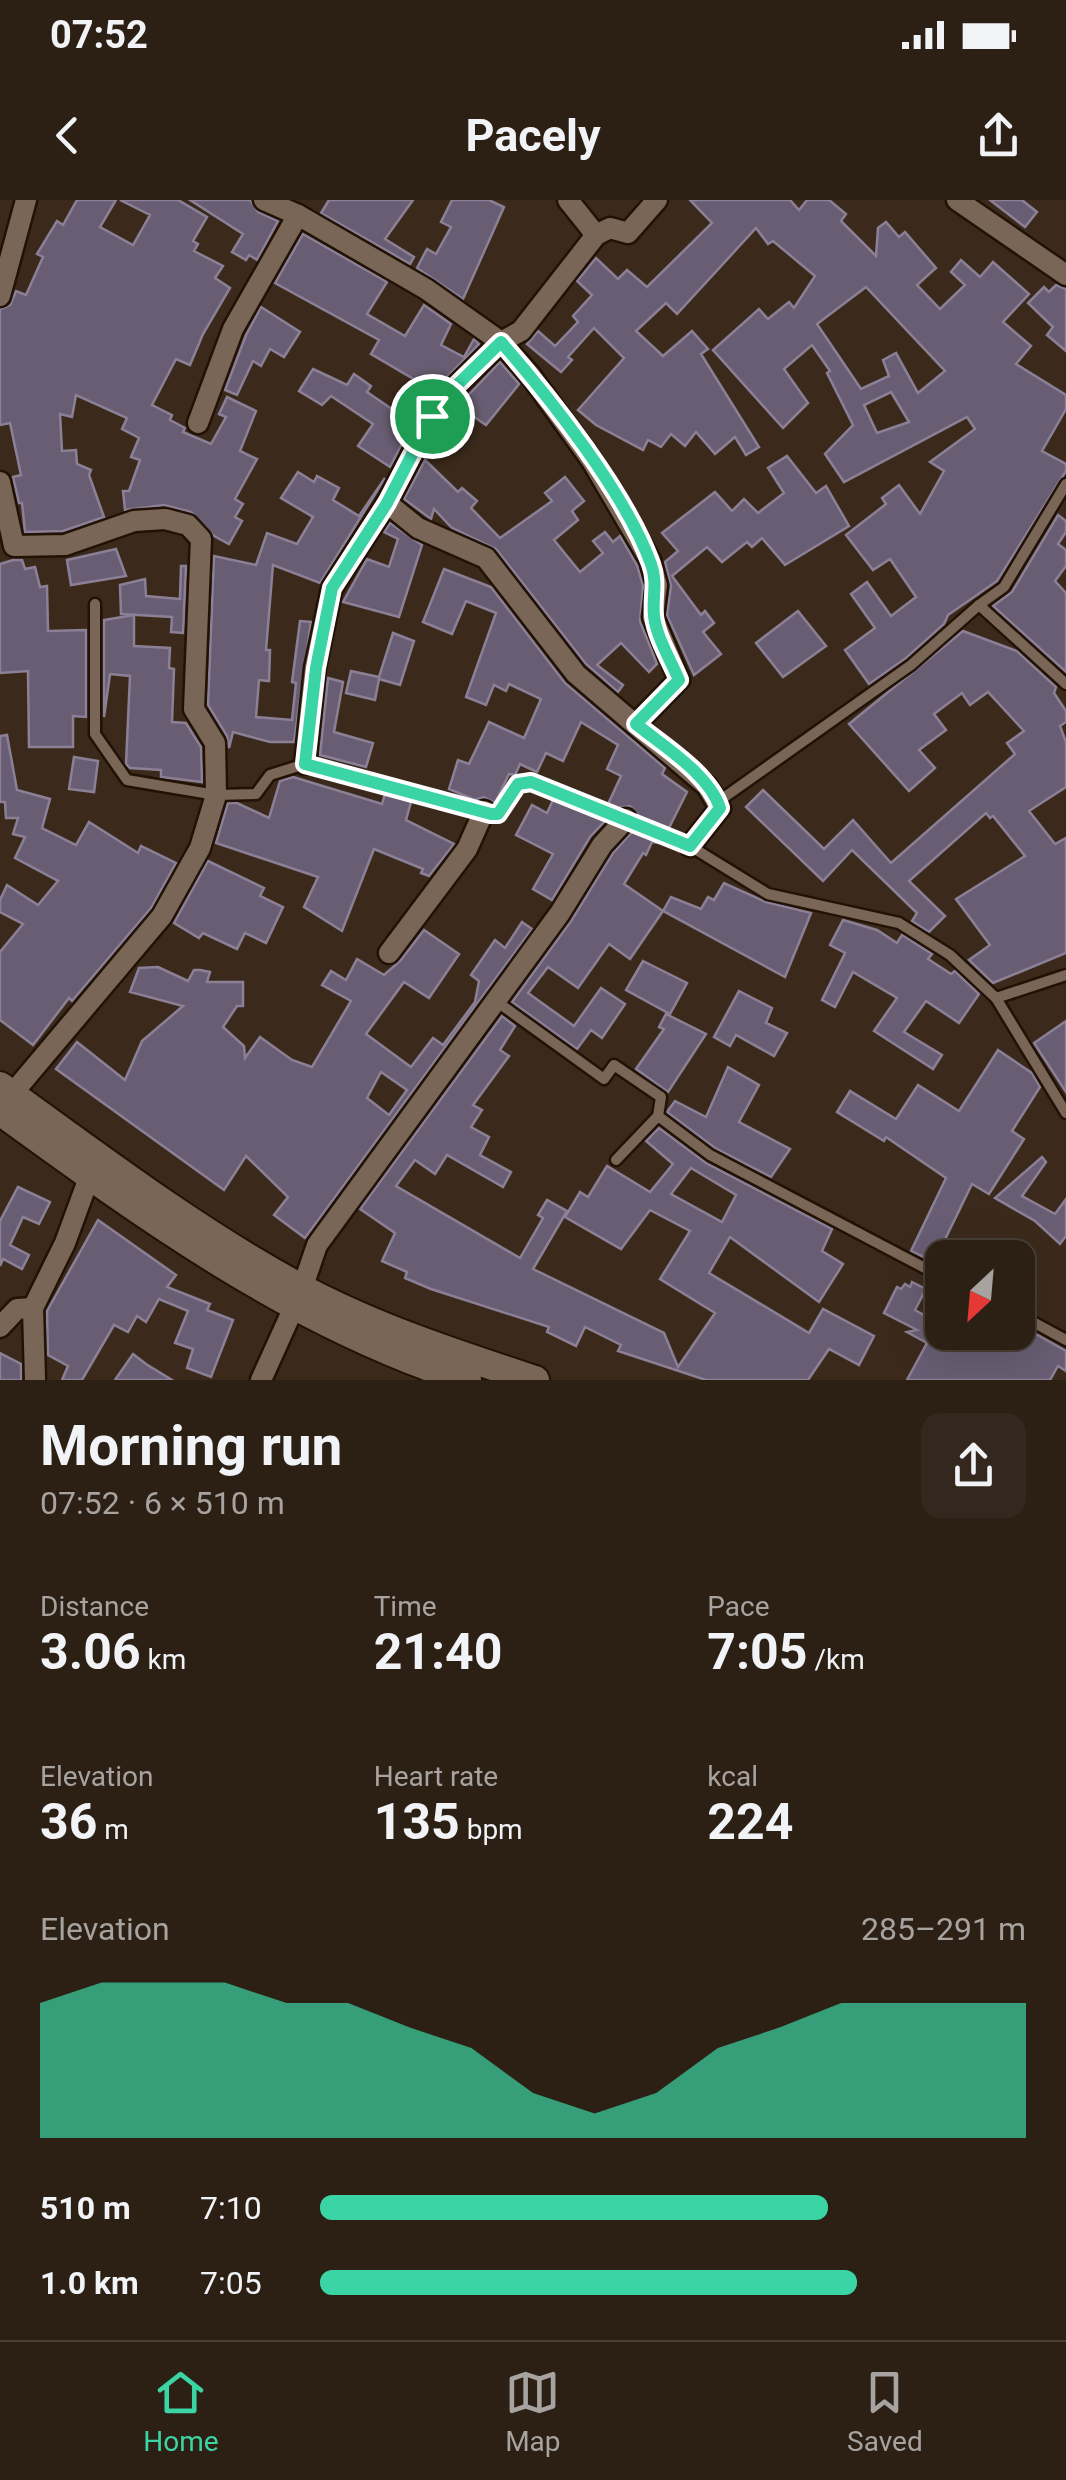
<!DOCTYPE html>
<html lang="en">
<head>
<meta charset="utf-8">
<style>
	:root { --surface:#2c2015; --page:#34281e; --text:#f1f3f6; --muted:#a6a3a0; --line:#483e34; --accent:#3bd4a4 }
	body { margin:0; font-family:Roboto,sans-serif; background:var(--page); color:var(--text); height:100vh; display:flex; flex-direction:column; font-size:38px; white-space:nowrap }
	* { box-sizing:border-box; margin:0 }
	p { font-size:32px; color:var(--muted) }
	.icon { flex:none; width:55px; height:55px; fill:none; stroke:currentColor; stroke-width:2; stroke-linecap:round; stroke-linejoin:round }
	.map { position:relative; height:1180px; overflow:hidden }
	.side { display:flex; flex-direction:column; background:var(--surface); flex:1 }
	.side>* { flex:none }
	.needle { width:65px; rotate:206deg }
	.tools { position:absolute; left:925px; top:1040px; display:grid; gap:20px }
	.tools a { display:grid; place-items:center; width:110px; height:110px; border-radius:20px; background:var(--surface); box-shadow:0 10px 40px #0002,0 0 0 2px var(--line); font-size:50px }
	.pin { position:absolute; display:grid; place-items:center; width:85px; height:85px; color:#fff; margin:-42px; border:5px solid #fff; border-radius:50%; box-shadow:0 2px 10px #0007 }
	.round { display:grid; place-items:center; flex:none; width:105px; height:105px; border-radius:20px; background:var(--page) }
	.overview { display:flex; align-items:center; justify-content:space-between; height:170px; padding:0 40px }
	h1 { font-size:55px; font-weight:700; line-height:75px }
	.stats { display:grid; grid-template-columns:repeat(3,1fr); gap:15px; height:170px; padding:10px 40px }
	.stats div { display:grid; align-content:center }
	.stats b { font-size:50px; font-weight:700 }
	.stats small { font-size:28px; font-weight:400 }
	.stats p { font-size:28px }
	.chart { height:280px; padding:20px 40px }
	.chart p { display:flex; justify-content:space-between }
	.chart svg { width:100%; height:180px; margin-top:10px; fill:var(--accent); opacity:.7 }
	ul { padding:0 40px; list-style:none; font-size:32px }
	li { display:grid; grid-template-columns:160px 120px 1fr; align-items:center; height:75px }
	li i { height:25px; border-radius:12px; background:var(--accent) }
	.status { display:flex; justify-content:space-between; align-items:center; height:70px; padding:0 50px; background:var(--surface); direction:ltr }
	.status svg { height:28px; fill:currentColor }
	header { display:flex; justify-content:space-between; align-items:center; height:130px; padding:0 40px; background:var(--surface); font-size:45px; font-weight:700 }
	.tab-bar { display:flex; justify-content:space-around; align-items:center; height:140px; border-top:2px solid var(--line); background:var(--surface); font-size:28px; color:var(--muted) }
	.tab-bar a { display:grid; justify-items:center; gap:5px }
	.tab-bar .on { color:var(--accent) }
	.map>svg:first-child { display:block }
	.building { fill:#685d72; stroke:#8b8096; stroke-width:2.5; fill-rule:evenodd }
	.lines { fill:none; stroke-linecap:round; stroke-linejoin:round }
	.lane-casing { stroke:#221205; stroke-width:15 }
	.street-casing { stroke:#221205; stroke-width:25 }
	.secondary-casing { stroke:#221205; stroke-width:32 }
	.lane { stroke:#7a6656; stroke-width:10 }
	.street { stroke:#7a6656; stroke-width:20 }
	.secondary { stroke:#7a6656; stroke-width:28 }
	.route-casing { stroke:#fff; stroke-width:20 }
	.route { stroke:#3bd4a4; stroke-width:12 }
</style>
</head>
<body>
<div class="status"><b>07:52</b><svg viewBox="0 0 49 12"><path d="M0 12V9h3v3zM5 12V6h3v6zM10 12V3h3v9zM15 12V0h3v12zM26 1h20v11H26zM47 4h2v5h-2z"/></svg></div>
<header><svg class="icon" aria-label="back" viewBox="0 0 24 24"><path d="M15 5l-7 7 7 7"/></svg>Pacely<svg class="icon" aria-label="share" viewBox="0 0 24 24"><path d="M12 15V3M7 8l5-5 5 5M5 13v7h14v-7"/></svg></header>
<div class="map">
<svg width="1066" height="1180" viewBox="0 0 1066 1180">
	<rect width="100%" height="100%" fill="#3b2a1c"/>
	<g class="building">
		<path d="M 77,0 L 116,0 L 100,27 L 133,45 L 150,15 L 120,0 L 178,0 L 207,17 L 193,41 L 198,44 L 194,51 L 223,66 L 215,78 L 230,88 L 203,134 L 190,165 L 176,159 L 152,205 L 172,215 L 170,220 L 185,228 L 183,232 L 211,244 L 226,217 L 219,214 L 227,197 L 256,211 L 240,251 L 257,259 L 235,299 L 243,304 L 235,317 L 242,321 L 229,344 L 214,336 L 191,312 L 164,305 L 125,310 L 123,291 L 129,291 L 140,260 L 131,257 L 139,238 L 122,229 L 127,218 L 76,195 L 72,217 L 60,214 L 62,251 L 76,250 L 77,264 L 91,270 L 89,275 L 104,317 L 63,331 L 25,332 L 22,303 L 19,303 L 13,277 L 21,275 L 10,223 L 0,225 L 0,109 L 10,105 L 16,91 L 26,95 L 43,57 L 37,54 L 57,21 L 63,25 Z"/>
		<path d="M 190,0 L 250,0 L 258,12 L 278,21 L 257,60 L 249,55 L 246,60 L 232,52 L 243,34 Z"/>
		<path d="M 329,0 L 413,0 L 385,39 L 414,57 L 410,64 L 321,13 Z"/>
		<path d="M 452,0 L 489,0 L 504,7 L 463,99 L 417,68 L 427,49 L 436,54 L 451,27 L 441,22 Z"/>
		<path d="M 690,0 L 790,0 L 799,10 L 807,0 L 829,0 L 846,14 L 841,21 L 876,56 L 878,28 L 886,22 L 899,37 L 905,32 L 936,68 L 917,85 L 940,109 L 965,85 L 951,72 L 961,60 L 980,77 L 993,62 L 1029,94 L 1003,122 L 1031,146 L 1016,164 L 1066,195 L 1066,209 L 1042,251 L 1066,264 L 1066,271 L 997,381 L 948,415 L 944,424 L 906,458 L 869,484 L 845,450 L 875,428 L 851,394 L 867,382 L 891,416 L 916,397 L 890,359 L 873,370 L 846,335 L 886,304 L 882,298 L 899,285 L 920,314 L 944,271 L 930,262 L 975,229 L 967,217 L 844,282 L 825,254 L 853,225 L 827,173 L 830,171 L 812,145 L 784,169 L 808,203 L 783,228 L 713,150 L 759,109 L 768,119 L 789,102 L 794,108 L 815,76 L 773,41 L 768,44 L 756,28 L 677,114 L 666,103 L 636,131 L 663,156 L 692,131 L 708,149 L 701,154 L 759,247 L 746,255 L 735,237 L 715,254 L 696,232 L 685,246 L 671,234 L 661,247 L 648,240 L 643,250 L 596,225 L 578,210 L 624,158 L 594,128 L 568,157 L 572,160 L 561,172 L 527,144 L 538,131 L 555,146 L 578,122 L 573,116 L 592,95 L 577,81 L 596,58 L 618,79 L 627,70 L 647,87 L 712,23 ZM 866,87 L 945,171 L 918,193 L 896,153 L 883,160 L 889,176 L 861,189 L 817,124 ZM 891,192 L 909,222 L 877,233 L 864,205 Z"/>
		<path d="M 990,0 L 1022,0 L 1037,12 L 1025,27 Z"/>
		<path d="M 303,34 L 387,82 L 367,114 L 405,136 L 424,105 L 451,124 L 441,145 L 464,157 L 474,139 L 479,144 L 434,191 L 371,154 L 379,140 L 275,83 Z"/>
		<path d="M 1056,85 L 1066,89 L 1066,151 L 1047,135 L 1053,127 L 1028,103 L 1044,87 L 1049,92 Z"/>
		<path d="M 261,107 L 300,132 L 284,157 L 270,149 L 261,166 L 253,161 L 237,195 L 225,190 L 246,135 Z"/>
		<path d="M 500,162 L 519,184 L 486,225 L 458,206 Z"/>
		<path d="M 313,169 L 347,185 L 354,174 L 371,186 L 367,192 L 405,218 L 410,211 L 417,215 L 390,267 L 358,246 L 373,224 L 331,196 L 322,205 L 299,191 Z"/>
		<path d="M 787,256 L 816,293 L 826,286 L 849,326 L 785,365 L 762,338 L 752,347 L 747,342 L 722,362 L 707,347 L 672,376 L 701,415 L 705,411 L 714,423 L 703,432 L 721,454 L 694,475 L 667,415 L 671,386 L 665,362 L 678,351 L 662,333 L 715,292 L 732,311 L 744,299 L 758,313 L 784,293 L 768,268 Z"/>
		<path d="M 425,260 L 458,292 L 462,288 L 477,301 L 471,308 L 500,338 L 552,301 L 545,293 L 565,277 L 584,301 L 572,311 L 578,320 L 554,340 L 580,372 L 603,353 L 593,341 L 605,332 L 613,342 L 620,336 L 637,365 L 643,386 L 640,421 L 657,464 L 649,472 L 621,443 L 597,465 L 623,485 L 618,492 L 586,464 L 496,349 L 452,328 L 434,309 L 431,319 L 404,299 Z"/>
		<path d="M 298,272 L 314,282 L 317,276 L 339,288 L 333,300 L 359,316 L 385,278 L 320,383 L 273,365 L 266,450 L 270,450 L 269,481 L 259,480 L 256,517 L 292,520 L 296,483 L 292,482 L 300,421 L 311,422 L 294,542 L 270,542 L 233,532 L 229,548 L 227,536 L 208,505 L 214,356 L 256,365 L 267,333 L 297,344 L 313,317 L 281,298 Z"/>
		<path d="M 1058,315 L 1066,321 L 1066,332 L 1058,344 L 1066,350 L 1066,366 L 1055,381 L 1066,393 L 1066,472 L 993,406 L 1012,392 Z"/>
		<path d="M 390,323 L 422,345 L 399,417 L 343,402 L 367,359 L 389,367 L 398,339 L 384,332 Z"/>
		<path d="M 116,349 L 126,376 L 71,385 L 67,360 Z"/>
		<path d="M 13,360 L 22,360 L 25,369 L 35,367 L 40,387 L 47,386 L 48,431 L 86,430 L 86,517 L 73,516 L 73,547 L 29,547 L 28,471 L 0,473 L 0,364 Z"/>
		<path d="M 181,366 L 186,366 L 183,433 L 171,432 L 172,417 L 121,414 L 120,385 L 145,379 L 146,396 L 180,399 Z"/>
		<path d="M 444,369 L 491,387 L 565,483 L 665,568 L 662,574 L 687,592 L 669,628 L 639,616 L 630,606 L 619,608 L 608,604 L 621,576 L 607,569 L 618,545 L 581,522 L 563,561 L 546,553 L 537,572 L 520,564 L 515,575 L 509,574 L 495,603 L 484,597 L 475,600 L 449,589 L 458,560 L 469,564 L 489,522 L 524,538 L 541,499 L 509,484 L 506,491 L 494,485 L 486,505 L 466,497 L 496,413 L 466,401 L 452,434 L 423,422 Z"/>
		<path d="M 798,411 L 826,446 L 783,477 L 756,443 Z"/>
		<path d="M 134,415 L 134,446 L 170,448 L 169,468 L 174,469 L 172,522 L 186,523 L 201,547 L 202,582 L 161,577 L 161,570 L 130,568 L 126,564 L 130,476 L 110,474 L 104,517 L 104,420 Z"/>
		<path d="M 963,431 L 1017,451 L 1056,487 L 1054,493 L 1066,511 L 1066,522 L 1060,526 L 1066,542 L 1066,587 L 1029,611 L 1055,644 L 1066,638 L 1066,753 L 993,783 L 969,760 L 990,745 L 956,699 L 1025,656 L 993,616 L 990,618 L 986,613 L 909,681 L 945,716 L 929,732 L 912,721 L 917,713 L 852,650 L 823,681 L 746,607 L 763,590 L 824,649 L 853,620 L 891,663 L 1015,554 L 1007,543 L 1024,531 L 988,492 L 970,505 L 962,493 L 934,514 L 946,530 L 919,550 L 935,568 L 909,591 L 849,524 Z"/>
		<path d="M 393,433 L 414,441 L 400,485 L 379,479 L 375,500 L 346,493 L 351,471 L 379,477 Z"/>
		<path d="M 328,478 L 343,482 L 334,532 L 373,543 L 366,567 L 320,555 Z"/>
		<path d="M 7,535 L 17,590 L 50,599 L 42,628 L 76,645 L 89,622 L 138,653 L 141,646 L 176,663 L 151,708 L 72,801 L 69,798 L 33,845 L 0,820 L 0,752 L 23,724 L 0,712 L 0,700 L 7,685 L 38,705 L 58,681 L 15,658 L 25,637 L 13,634 L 18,618 L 6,618 L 5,602 L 0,602 L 0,536 Z"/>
		<path d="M 74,557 L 98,561 L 94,592 L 69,589 Z"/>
		<path d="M 293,577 L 382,604 L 385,594 L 411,602 L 406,620 L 454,644 L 429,676 L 421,673 L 423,669 L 374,649 L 342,731 L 304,707 L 318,677 L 216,643 L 228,603 L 237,603 L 269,618 L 280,581 Z"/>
		<path d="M 553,600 L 605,621 L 590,637 L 552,700 L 533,689 L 553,654 L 516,635 L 532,605 L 547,613 Z"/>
		<path d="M 632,632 L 660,643 L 652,642 L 646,655 L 643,653 L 624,684 L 663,711 L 671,697 L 701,709 L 708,697 L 714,700 L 724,683 L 766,702 L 811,713 L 785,777 L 663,711 L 630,759 L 609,744 L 578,788 L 548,767 L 528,793 L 574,826 L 601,788 L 625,804 L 602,838 L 591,830 L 577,849 L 512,802 L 571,721 L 613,653 Z"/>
		<path d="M 208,661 L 264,688 L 260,696 L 283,707 L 266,743 L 245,733 L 237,749 L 203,733 L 199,738 L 174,723 Z"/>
		<path d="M 843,720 L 877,730 L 897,743 L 902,735 L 932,754 L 928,759 L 951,774 L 955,771 L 979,794 L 959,823 L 926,801 L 904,832 L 942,855 L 933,869 L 874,831 L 897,798 L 853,772 L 835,807 L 822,800 L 845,753 L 830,745 Z"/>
		<path d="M 522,722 L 532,729 L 305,1038 L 274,1015 L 288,997 L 246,956 L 224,990 L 56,869 L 77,842 L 125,880 L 142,841 L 183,806 L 130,792 L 139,768 L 158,767 L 188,781 L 194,770 L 200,770 L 210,772 L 207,782 L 243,782 L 243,806 L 237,806 L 223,827 L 244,846 L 245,858 L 260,837 L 292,860 L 312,867 L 351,801 L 322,785 L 331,771 L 346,780 L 357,759 L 384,775 L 400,761 L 424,730 L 459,754 L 429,798 L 404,782 L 366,834 L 411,867 L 433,838 L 443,845 L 475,802 L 479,781 L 471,775 L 495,740 L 505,748 ZM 381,872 L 407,890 L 389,915 L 367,898 Z"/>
		<path d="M 643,761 L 687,783 L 670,814 L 626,790 Z"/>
		<path d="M 739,791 L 772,808 L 766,823 L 787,833 L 774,856 L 736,835 L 730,846 L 714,837 Z"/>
		<path d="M 666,814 L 706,834 L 668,892 L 636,869 L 664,829 L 659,827 Z"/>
		<path d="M 502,816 L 515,826 L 500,850 L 509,856 L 473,905 L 482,910 L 471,927 L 489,937 L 480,955 L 511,972 L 503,987 L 447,955 L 435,974 L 415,960 L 396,986 L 520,1058 L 543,1018 L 538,1015 L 547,1000 L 567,1011 L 533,1069 L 664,1133 L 678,1167 L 715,1113 L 660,1079 L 690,1031 L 650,1010 L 621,1049 L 565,1017 L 580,992 L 588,997 L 607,966 L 650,992 L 673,964 L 646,941 L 659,928 L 706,963 L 832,1029 L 822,1051 L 843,1064 L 819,1102 L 730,1037 L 709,1073 L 809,1133 L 823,1109 L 874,1136 L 859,1165 L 829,1149 L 808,1180 L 706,1180 L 618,1151 L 621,1145 L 585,1127 L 576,1146 L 547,1132 L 549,1127 L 431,1089 L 405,1078 L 407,1072 L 382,1061 L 395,1033 L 360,1009 ZM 691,968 L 736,995 L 722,1022 L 671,994 Z"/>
		<path d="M 1066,821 L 1066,892 L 1034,843 Z"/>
		<path d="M 998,850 L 1032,873 L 1040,887 L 1012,931 L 1024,939 L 989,994 L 972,984 L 934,1062 L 911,1051 L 946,978 L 886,937 L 884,941 L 837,912 L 850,891 L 896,919 L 918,885 L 959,911 Z"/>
		<path d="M 728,867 L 759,885 L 739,922 L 790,949 L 771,977 L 715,948 L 667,912 L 675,901 L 706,917 Z"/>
		<path d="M 1042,957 L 1046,962 L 1022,996 L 1055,1014 L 1066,999 L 1066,1036 L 1060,1044 L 1035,1021 L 995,998 Z"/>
		<path d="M 18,987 L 50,1002 L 39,1024 L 23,1017 L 10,1045 L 29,1055 L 22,1069 L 3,1059 L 0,1066 L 0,1021 Z"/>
		<path d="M 98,1020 L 176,1075 L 167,1087 L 210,1104 L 207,1110 L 233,1120 L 211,1177 L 187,1168 L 193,1149 L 175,1143 L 188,1111 L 159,1099 L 146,1122 L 137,1116 L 128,1132 L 114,1125 L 82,1180 L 62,1180 L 68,1166 L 48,1155 L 47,1111 Z"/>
		<path d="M 912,1082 L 926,1089 L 915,1110 L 942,1125 L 942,1132 L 1018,1132 L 1018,1124 L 1066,1151 L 1066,1171 L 1058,1166 L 1050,1180 L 907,1180 L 927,1143 L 907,1132 L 917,1130 L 884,1113 L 897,1087 L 901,1089 L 905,1084 L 910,1087 Z"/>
		<path d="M 0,1153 L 21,1164 L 21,1180 L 0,1180 Z"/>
		<path d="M 133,1154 L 146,1164 L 172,1180 L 115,1180 Z"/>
	</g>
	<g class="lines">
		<defs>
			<g id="lane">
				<path d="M 1066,284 L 1004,387 L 979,405 L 1066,484"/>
				<path d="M 95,404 L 95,534 L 127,580 L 216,595 L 256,594 L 270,575 L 305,564 L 491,614 L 499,614 L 518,583 L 531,582 L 690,646 L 768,694 L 899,723 L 950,755 L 996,798"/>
				<path d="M 719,601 L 911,465 L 979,405"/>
				<path d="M 1066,775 L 996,798 L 1066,913"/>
				<path d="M 496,801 L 604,879 L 614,865 L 661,897 L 658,916 L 616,960"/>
				<path d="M 658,916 L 710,955 L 942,1077"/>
				<path d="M 1018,1114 L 1066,1140"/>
			</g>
			<g id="street">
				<path d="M 264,0 L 298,15 L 426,89 L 501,142 L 530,175 L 592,261 L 650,360 L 657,385 L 653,417 L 679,480 L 636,524"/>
				<path d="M 568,0 L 596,35"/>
				<path d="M 957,0 L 1066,75"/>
				<path d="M 0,96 L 26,0"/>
				<path d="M 198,223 L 233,129 L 298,15"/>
				<path d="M 0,282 L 14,346 L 65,345 L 134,321 L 165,319 L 188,325 L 201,339 L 194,509 L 215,543 L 216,595 L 200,648 L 162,716 L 12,894"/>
				<path d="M 387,303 L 432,216 L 454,188 L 501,142 L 521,131 L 596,35 L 610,28 L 628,33 L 657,0"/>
				<path d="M 305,564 L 315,468 L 332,388 L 387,303 L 418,328 L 486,358 L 576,474 L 707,586 L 720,608 L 690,646"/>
				<path d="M 389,753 L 467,649 L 484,611"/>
				<path d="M 302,1089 L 317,1045 L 560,713 L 602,645 L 626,619"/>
				<path d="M 0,1127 L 17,1109 L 33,1108"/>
				<path d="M 35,1180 L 33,1108 L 65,1043 L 90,975"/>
				<path d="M 261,1180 L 294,1107"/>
			</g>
			<g id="secondary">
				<path d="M 0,886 C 97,956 194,1030 299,1087 C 373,1127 456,1154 535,1180"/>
				<path d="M 0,911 C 146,1017 293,1124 467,1180"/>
			</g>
		</defs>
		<use href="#lane" class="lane-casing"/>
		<use href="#street" class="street-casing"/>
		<use href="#secondary" class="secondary-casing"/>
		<use href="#lane" class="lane"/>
		<use href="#street" class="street"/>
		<use href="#secondary" class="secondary"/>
	</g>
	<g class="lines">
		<defs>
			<path id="route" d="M 501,142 C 550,198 626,294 651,364 C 658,383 652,397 654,416 C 656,436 671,461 679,480 L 636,524 C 663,546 709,574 720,608 L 690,646 L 531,582 L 518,584 L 498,614 L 491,614 L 305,564 L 316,468 L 332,388 L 387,303 L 432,216 L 454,188 Z"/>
		</defs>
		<use href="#route" class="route-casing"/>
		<use href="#route" class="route"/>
	</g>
</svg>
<div class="tools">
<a><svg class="needle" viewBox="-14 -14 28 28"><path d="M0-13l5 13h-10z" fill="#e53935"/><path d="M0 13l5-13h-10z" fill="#a6a3a0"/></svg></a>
</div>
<div class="pin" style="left:432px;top:216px;background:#1e9e55"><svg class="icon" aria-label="arrive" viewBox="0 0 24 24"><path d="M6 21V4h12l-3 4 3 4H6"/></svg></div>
</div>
<section class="side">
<div class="overview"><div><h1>Morning run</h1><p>07:52 · 6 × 510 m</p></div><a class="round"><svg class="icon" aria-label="share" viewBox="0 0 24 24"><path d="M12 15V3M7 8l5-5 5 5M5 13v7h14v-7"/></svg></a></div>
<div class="stats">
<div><p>Distance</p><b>3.06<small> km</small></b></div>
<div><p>Time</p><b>21:40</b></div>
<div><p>Pace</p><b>7:05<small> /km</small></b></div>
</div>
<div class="stats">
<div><p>Elevation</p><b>36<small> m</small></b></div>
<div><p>Heart rate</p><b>135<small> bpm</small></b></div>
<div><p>kcal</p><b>224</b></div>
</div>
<div class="chart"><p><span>Elevation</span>285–291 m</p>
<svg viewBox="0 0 160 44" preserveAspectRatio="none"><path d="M0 44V11L10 6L20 6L30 6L40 11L50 11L60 17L70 22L80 33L90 38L100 33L110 22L120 17L130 11L140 11L150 11L160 11V44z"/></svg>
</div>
<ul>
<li><b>510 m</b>7:10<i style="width:72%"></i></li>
<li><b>1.0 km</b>7:05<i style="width:76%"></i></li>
</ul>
</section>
<nav class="tab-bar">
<a class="on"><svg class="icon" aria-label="home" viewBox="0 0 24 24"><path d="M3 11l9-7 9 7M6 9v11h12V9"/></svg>Home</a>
<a><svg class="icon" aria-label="map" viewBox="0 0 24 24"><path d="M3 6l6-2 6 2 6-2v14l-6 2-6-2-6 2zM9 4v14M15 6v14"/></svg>Map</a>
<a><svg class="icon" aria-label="saved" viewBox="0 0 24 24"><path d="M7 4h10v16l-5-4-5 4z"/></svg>Saved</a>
</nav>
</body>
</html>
